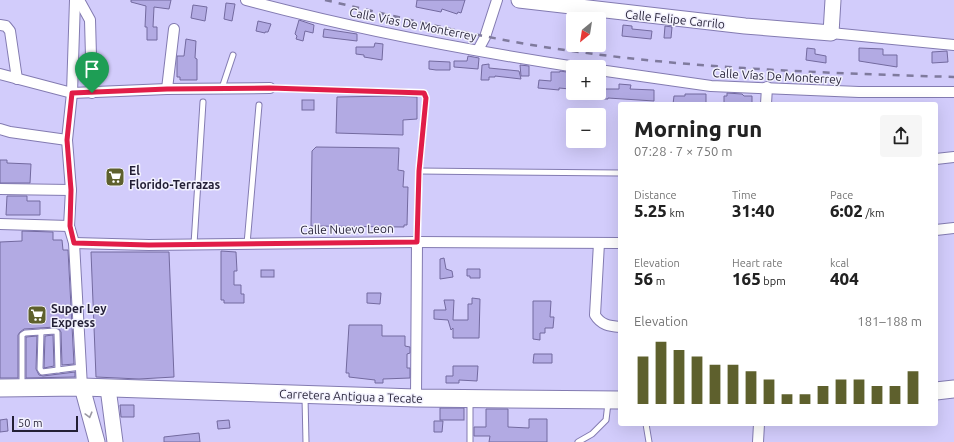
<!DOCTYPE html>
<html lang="en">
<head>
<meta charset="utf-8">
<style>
	:root { --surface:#fff; --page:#f6f6f6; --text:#222; --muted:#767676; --accent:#5e602d }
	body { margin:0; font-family:Ubuntu,sans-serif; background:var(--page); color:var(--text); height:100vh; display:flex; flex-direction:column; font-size:15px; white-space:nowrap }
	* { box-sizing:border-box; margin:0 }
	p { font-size:13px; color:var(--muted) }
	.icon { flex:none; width:22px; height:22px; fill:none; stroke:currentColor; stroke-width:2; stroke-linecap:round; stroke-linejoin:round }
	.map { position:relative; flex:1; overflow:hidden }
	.sheet { position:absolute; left:618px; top:102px; width:320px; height:324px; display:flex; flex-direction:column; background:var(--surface); border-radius:4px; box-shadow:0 4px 16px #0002 }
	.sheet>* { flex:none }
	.needle { width:26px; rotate:210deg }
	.tools { position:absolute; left:566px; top:12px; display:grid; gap:8px }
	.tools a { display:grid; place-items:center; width:40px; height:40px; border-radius:4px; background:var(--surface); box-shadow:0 4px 16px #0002; font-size:20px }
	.scale { position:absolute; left:12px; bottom:10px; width:66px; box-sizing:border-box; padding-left:4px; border:2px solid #231f35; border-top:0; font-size:11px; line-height:14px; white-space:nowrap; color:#231f35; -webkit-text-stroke:3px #f3f2fe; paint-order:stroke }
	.pin { position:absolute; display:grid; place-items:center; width:34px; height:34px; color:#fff; margin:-41px -17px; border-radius:50% 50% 50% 0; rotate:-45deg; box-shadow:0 0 4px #0007 }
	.pin .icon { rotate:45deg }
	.round { display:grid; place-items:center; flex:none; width:42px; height:42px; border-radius:4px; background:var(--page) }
	.head { display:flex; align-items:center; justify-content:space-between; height:68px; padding:0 16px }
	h1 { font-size:22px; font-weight:800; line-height:30px }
	.metrics { display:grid; grid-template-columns:repeat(3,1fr); gap:6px; height:68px; padding:4px 16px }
	.metrics div { display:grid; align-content:center }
	.metrics b { font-size:17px; font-weight:800 }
	.metrics small { font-size:11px; font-weight:400 }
	.metrics p { font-size:11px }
	.chart { height:112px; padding:8px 16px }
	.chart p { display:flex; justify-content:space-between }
	.chart svg { width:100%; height:72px; margin-top:4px; stroke:var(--accent); stroke-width:6 }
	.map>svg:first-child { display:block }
	.building { fill:#b2aae3; stroke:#736a9f }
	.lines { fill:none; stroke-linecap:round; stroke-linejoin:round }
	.lane-casing { stroke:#837bb1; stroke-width:7 }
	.street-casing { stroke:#837bb1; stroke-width:12 }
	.secondary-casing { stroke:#837bb1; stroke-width:17 }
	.primary-casing { stroke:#837bb1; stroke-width:19 }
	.lane { stroke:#fff; stroke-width:5 }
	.street { stroke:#fff; stroke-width:10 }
	.secondary { stroke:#fff; stroke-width:15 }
	.primary { stroke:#fff; stroke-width:17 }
	.rail { stroke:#7f7a9d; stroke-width:2.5; stroke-dasharray:7 7; stroke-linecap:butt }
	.oneway { stroke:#9c9aa4 }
	.route-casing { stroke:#fff; stroke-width:8 }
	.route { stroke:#e11d48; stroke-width:5 }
	.labels { text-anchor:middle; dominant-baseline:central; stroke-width:3; stroke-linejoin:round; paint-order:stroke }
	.street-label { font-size:12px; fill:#231f35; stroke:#f3f2fe }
	.poi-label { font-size:12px; font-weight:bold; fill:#231f35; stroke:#f3f2fe; text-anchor:start }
</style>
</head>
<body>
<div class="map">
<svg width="954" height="442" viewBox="0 0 954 442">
	<rect width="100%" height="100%" fill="#d2ccfb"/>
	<g class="building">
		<path d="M 131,0 L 171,0 L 169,9 L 154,7 L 153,27 L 157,27 L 157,40 L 147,40 L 147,27 L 145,27 L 146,6 L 131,2 Z"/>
		<path d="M 417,0 L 465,0 L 461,13 L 458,12 L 457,14 L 442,9 L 441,12 L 416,7 Z"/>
		<path d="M 226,3 L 235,4 L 232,21 L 224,19 Z"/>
		<path d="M 193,5 L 207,7 L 205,21 L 191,18 Z"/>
		<path d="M 299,20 L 314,25 L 313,33 L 305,31 L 303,41 L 296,39 L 297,36 L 295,34 Z"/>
		<path d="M 258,21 L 271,24 L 268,32 L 265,32 L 265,33 L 256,31 Z"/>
		<path d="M 623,25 L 632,26 L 632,29 L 652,31 L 651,39 L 622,36 Z"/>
		<path d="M 665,26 L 672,27 L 671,38 L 664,38 Z"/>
		<path d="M 324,29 L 357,34 L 357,41 L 323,37 Z"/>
		<path d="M 186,39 L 196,41 L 195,58 L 197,59 L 197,80 L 180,80 L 180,77 L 177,77 L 177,56 L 184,56 Z"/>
		<path d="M 375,43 L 383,44 L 382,60 L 364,57 L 364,55 L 356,54 L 356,47 L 374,47 Z"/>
		<path d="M 807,48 L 815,49 L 815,54 L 826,56 L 826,63 L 806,60 Z"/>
		<path d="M 859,48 L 883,49 L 883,55 L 897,55 L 897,67 L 859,61 Z"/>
		<path d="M 947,51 L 948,62 L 932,63 L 932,52 Z"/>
		<path d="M 468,56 L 479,58 L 478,69 L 454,67 L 454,61 L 467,61 Z"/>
		<path d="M 429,61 L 450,62 L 450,70 L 436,70 L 429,69 Z"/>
		<path d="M 489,64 L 489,68 L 519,71 L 521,79 L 495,76 L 495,77 L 489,77 L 489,80 L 481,80 L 482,65 Z"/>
		<path d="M 520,65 L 529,66 L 529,76 L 521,76 Z"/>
		<path d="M 560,71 L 573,73 L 570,89 L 559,88 L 559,90 L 538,88 L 539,80 L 551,81 L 551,72 L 560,72 Z"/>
		<path d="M 619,84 L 631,85 L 630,89 L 654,90 L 654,101 L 608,98 L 608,99 L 599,99 L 599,89 L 619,89 Z"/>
		<path d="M 727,93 L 742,94 L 744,96 L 752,96 L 752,104 L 724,104 L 724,96 L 727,96 Z"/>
		<path d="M 685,94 L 706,94 L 706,104 L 673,104 L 674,96 L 685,96 Z"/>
		<path d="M 391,96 L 417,97 L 417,119 L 403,120 L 403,135 L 336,133 L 337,97 Z"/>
		<rect x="302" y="100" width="12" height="10"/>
		<path d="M 316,147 L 399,148 L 398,170 L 404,171 L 403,187 L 408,187 L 407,225 L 404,225 L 404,227 L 311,226 L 312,151 Z"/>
		<path d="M 0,160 L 7,160 L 7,163 L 31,164 L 30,183 L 0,183 Z"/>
		<path d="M 7,196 L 27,196 L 27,201 L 40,201 L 40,215 L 6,215 Z"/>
		<path d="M 22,231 L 53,232 L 53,240 L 62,240 L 63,250 L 68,250 L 74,364 L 62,365 L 61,332 L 59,329 L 55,327 L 24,329 L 20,332 L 18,335 L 18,378 L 0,378 L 0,242 L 22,241 Z"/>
		<path d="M 221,251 L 236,252 L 237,271 L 234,271 L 234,285 L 241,285 L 241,294 L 244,294 L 244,303 L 224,303 L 224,300 L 221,300 Z"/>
		<path d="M 91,252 L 169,252 L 174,377 L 139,379 L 96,377 Z"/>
		<path d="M 444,258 L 446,269 L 452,271 L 453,277 L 440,279 L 440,259 Z"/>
		<path d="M 467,269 L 480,269 L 480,278 L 470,278 L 470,276 L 467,276 Z"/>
		<rect x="261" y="270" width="13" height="7"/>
		<path d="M 367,293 L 381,293 L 380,304 L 367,303 Z"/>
		<path d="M 472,298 L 480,299 L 479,338 L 453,338 L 453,328 L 451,330 L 448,320 L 434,319 L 434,310 L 446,310 L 444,300 L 454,300 L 453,320 L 468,320 L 468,304 L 472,304 Z"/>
		<path d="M 533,301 L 551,301 L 550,317 L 554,317 L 553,328 L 545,328 L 545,333 L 540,333 L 540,340 L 533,339 Z"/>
		<path d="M 349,325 L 382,325 L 382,336 L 405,336 L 405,346 L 410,347 L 410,353 L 407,354 L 407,368 L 410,368 L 410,378 L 383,379 L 383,383 L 375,383 L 375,380 L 349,377 L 349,373 L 346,373 Z"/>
		<path d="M 53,335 L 54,366 L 44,368 L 45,336 Z"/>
		<path d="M 37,336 L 36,369 L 39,375 L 43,376 L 75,372 L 75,377 L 26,378 L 26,337 Z"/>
		<path d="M 534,354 L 552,354 L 552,363 L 533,363 Z"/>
		<path d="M 453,366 L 478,366 L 477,381 L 459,380 L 459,383 L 446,383 L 446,376 L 453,376 Z"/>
		<path d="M 120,405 L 134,405 L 134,417 L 121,417 Z"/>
		<rect x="440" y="408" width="24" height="12"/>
		<path d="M 486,409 L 508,409 L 508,427 L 529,428 L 529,419 L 547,419 L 547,442 L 489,442 L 490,436 L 474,436 L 474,427 L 486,427 Z"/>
		<path d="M 7,419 L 8,431 L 0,432 L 0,420 Z"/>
		<path d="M 229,420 L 230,428 L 218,429 L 217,421 Z"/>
		<path d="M 434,421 L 443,421 L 442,432 L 434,432 Z"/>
		<path d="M 199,433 L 200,442 L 164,442 L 164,437 Z"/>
	</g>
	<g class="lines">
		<defs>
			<g id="lane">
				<path d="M 222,88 L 233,55"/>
				<path d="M 270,88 L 424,93 L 426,98 L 419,171 L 417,242"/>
				<path d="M 419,171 L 620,173"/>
				<path d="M 194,244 L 203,102"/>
				<path d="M 247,244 L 259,105"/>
				<path d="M 41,332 L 55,331 L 57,332 L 58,370"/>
				<path d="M 22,384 L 22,335 L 25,333 L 41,332 L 40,369 L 42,372 L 81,367"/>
				<path d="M 305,397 L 306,442"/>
				<path d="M 470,402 L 470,442"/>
				<path d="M 646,424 L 649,442"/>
				<path d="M 578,442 L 592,434 L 606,420 L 608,403"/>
			</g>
			<g id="street">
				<path d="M 75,0 L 72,93 L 67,140 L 71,190 L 69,226 L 74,243 L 82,387"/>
				<path d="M 79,0 L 90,20 L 92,93"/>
				<path d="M 246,0 C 354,29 465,50 576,67"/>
				<path d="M 0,25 L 6,26 L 10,31 L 17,79"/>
				<path d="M 831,33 L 954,45"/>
				<path d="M 478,50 L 485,37 L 497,0"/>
				<path d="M 599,70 L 711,86 L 859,92 L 954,92"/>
				<path d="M 0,74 L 72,93 L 167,89 L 270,88"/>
				<path d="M 167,89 L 174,29"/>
				<path d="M 766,104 L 767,87"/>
				<path d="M 0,129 L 10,132 L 67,140"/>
				<path d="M 936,159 L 954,157"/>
				<path d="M 0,189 L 71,190"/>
				<path d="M 0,224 L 69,226"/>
				<path d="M 936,230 L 954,228"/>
				<path d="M 74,243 L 149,245 L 417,242 L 620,243"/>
				<path d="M 599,243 L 595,315 C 601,325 609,326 620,327"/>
				<path d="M 416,398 L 417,242"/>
				<path d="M 758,442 L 759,424"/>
			</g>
			<g id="secondary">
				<path d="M 519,0 L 745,26 L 831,33 L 833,0"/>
				<path d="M 82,387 L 97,442"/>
				<path d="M 108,388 L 115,442"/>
			</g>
			<g id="primary">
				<path d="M 0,388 L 82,387 L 416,398 L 620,400"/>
				<path d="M 936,391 L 954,389"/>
			</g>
		</defs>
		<use href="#lane" class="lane-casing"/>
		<use href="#street" class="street-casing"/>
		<use href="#secondary" class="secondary-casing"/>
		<use href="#primary" class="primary-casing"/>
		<use href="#lane" class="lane"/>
		<use href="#street" class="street"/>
		<use href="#secondary" class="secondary"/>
		<use href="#primary" class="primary"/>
		<path class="rail" d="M 325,0 C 407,19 489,40 572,51 C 699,69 826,73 954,77"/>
	</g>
	<defs><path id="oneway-chevron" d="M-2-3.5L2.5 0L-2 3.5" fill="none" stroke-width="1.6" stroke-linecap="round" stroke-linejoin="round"/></defs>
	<use class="oneway" href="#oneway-chevron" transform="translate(89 415) rotate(75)"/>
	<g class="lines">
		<defs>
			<path id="route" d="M 270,88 L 424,93 L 426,98 L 419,171 L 417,242 L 149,245 L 74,243 L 70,226 L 71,190 L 67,140 L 72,93 L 167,89 Z"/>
		</defs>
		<use href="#route" class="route-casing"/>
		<use href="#route" class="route"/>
	</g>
	<defs>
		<symbol id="supermarket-square" viewBox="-11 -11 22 22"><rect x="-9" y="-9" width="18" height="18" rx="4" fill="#5e602d" stroke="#f3f2fe"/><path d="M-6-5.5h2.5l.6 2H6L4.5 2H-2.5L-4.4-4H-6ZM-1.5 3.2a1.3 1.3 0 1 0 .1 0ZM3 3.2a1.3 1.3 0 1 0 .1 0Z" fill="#fff"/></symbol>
	</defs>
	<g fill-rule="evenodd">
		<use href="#supermarket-square" x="104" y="166" width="22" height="22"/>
		<use href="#supermarket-square" x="26" y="304" width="22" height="22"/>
	</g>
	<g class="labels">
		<g class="street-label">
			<text transform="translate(675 19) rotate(6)">Calle Felipe Carrilo</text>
			<text transform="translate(413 24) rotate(11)">Calle Vías De Monterrey</text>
			<text transform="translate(777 76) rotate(3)">Calle Vías De Monterrey</text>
			<text transform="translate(347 229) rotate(-1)">Calle Nuevo Leon</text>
			<text transform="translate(351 396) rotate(2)">Carretera Antigua a Tecate</text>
		</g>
		<g class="poi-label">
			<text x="129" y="170">El<tspan x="129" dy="14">Florido-Terrazas</tspan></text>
			<text x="51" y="308">Super Ley<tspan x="51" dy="14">Express</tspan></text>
		</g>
	</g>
</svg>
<div class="tools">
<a><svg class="needle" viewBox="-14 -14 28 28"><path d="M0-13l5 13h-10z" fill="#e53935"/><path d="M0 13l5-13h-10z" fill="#767676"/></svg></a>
<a>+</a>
<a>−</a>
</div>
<div class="scale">50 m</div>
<div class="pin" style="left:92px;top:93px;background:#1e9e55"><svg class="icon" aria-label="arrive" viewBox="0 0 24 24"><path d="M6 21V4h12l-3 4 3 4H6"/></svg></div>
<section class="sheet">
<div class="head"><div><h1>Morning run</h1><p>07:28 · 7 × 750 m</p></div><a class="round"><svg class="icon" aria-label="share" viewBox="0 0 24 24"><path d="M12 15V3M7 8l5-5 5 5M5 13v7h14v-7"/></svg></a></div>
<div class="metrics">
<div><p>Distance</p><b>5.25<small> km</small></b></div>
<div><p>Time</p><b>31:40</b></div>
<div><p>Pace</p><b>6:02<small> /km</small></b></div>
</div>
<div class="metrics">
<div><p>Elevation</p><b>56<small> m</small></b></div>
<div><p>Heart rate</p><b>165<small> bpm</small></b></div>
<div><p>kcal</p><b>404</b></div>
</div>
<div class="chart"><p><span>Elevation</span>181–188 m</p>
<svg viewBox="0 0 160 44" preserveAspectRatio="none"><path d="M5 44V15M15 44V6M25 44V11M35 44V15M45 44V20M55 44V20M65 44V24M75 44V29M85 44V38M95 44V38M105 44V33M115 44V29M125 44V29M135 44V33M145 44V33M155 44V24"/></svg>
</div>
</section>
</div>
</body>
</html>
